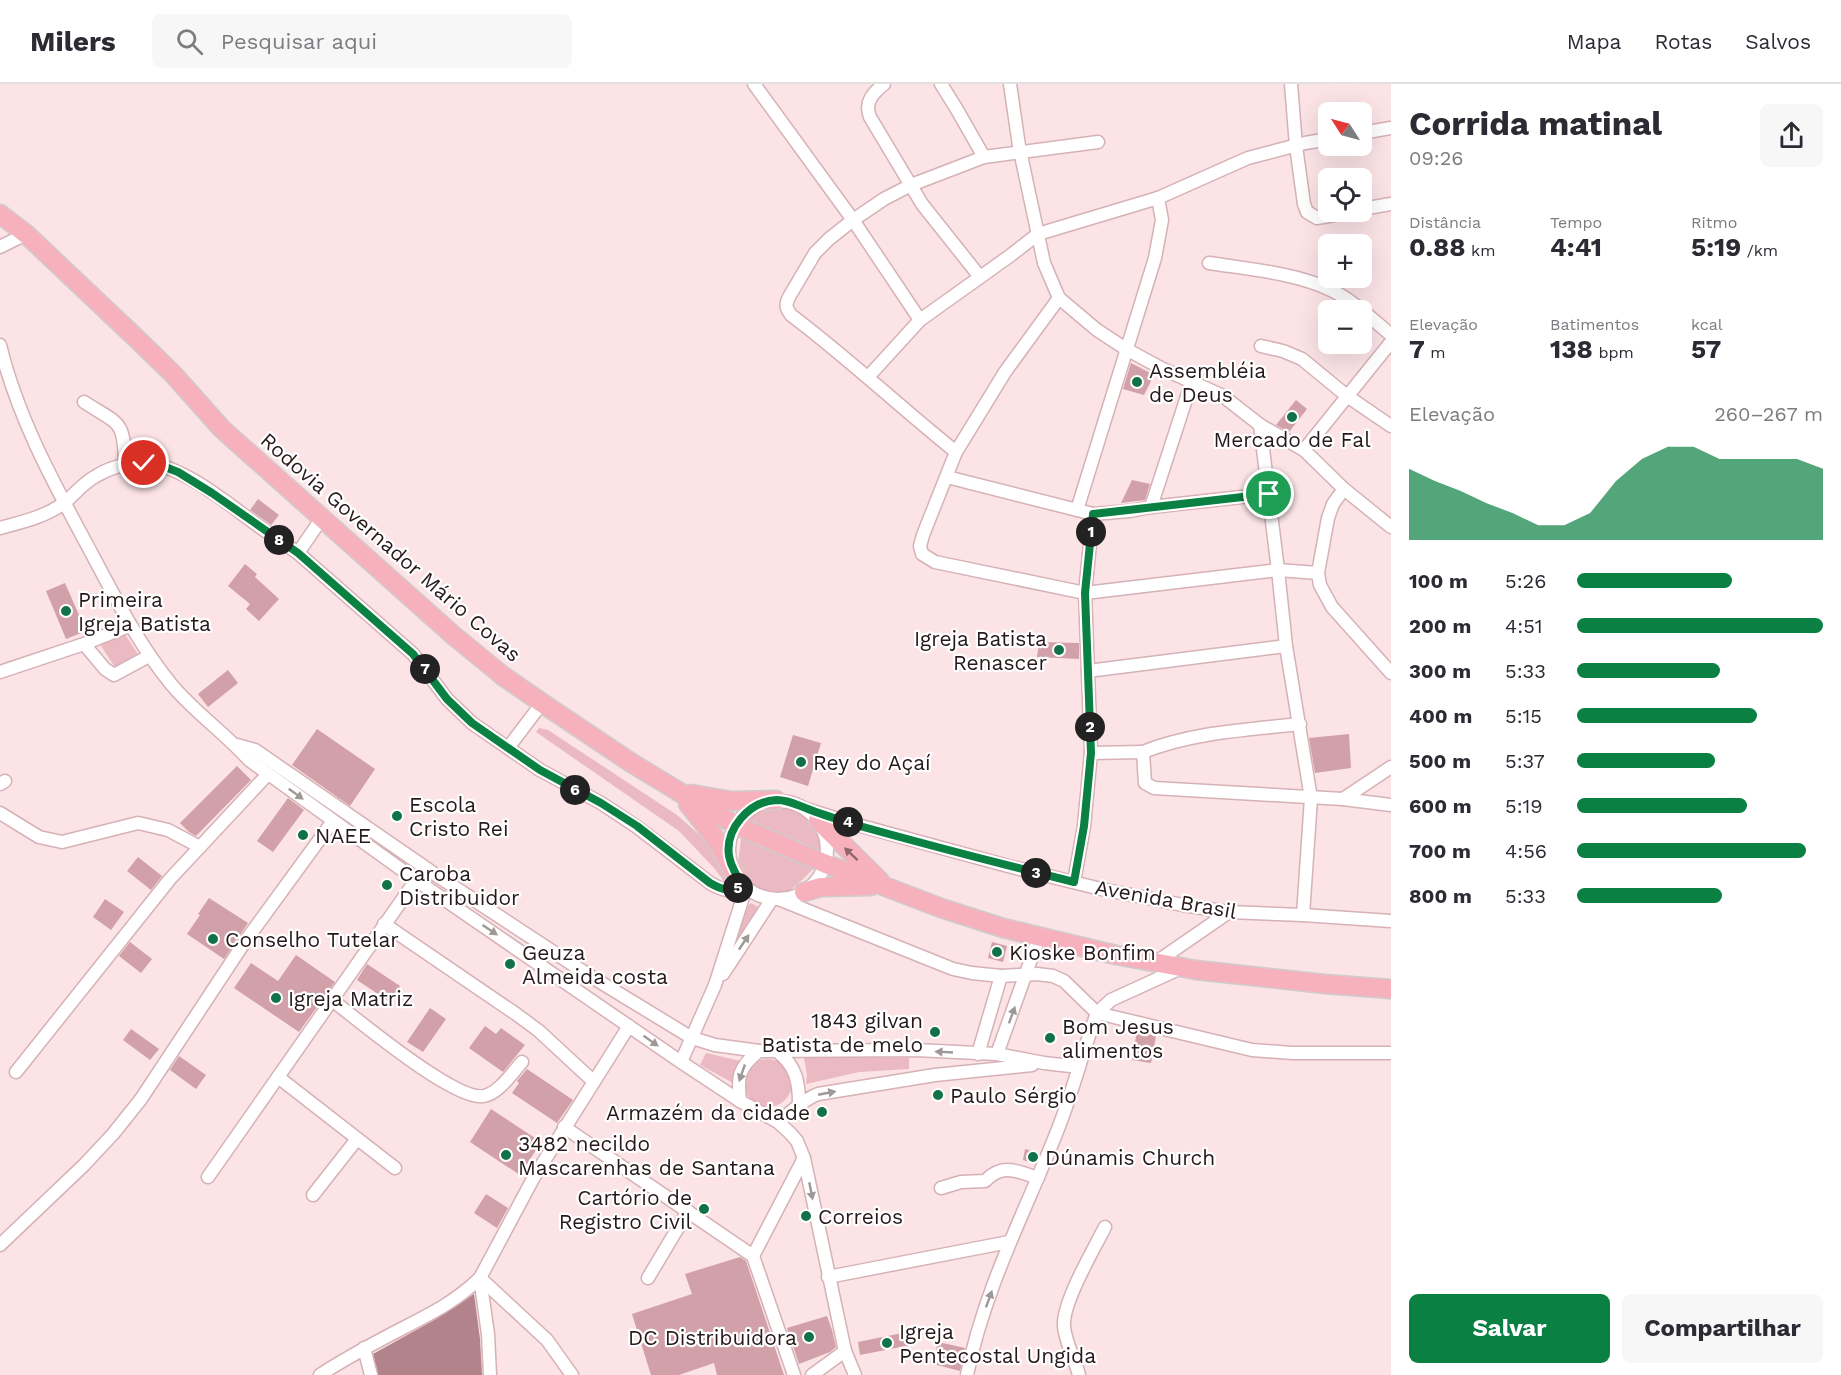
<!DOCTYPE html>
<html lang="pt">
<head>
<meta charset="utf-8">
<style>
	:root { --surface:#fff; --page:#f7f7f7; --text:#2b2b33; --muted:#7c7c81; --line:#e1e1e2; --accent:#0b8043 }
	body { margin:0; font-family:"Work Sans",sans-serif; background:var(--page); color:var(--text); height:100vh; display:flex; flex-direction:column; font-size:22px; white-space:nowrap }
	* { box-sizing:border-box; margin:0 }
	p { font-size:20px; color:var(--muted) }
	.icon { flex:none; width:33px; height:33px; fill:none; stroke:currentColor; stroke-width:2; stroke-linecap:round; stroke-linejoin:round }
	.map { position:relative; flex:1; overflow:hidden }
	.side { display:flex; flex-direction:column; background:var(--surface); width:450px }
	.side>* { flex:none }
	.needle { width:39px; rotate:306deg }
	.buttons { position:absolute; left:1318px; top:18px; display:grid; gap:12px }
	.buttons a { display:grid; place-items:center; width:54px; height:54px; border-radius:9px; background:var(--surface); box-shadow:0 6px 24px #0002; font-size:30px }
	.pin { position:absolute; display:grid; place-items:center; width:51px; height:51px; color:#fff; margin:-26px; border:3px solid #fff; border-radius:50%; box-shadow:0 2px 6px #0007 }
	.km { position:absolute; width:30px; height:30px; margin:-15px; border-radius:50%; background:#222; color:#fff; font-size:16px; line-height:30px; text-align:center }
	.round { display:grid; place-items:center; flex:none; width:63px; height:63px; border-radius:9px; background:var(--page) }
	.summary { display:flex; align-items:center; justify-content:space-between; height:102px; padding:0 18px }
	h1 { font-size:33px; font-weight:700; line-height:45px }
	.figures { display:grid; grid-template-columns:repeat(3,1fr); gap:9px; height:102px; padding:6px 18px }
	.figures div { display:grid; align-content:center }
	.figures b { font-size:26px; font-weight:700 }
	.figures small { font-size:16px; font-weight:400 }
	.figures p { font-size:16px }
	.chart { height:168px; padding:12px 18px }
	.chart p { display:flex; justify-content:space-between }
	.chart svg { width:100%; height:108px; margin-top:6px; fill:var(--accent); opacity:.7 }
	.button { display:flex; gap:12px; margin-top:auto; padding:12px 18px }
	.button a { flex:1; height:69px; border-radius:9px; background:var(--accent); color:#fff; font-size:24px; font-weight:700; line-height:69px; text-align:center }
	.button a+a { background:var(--page); color:var(--text) }
	ul { padding:0 18px; list-style:none; font-size:20px }
	li { display:grid; grid-template-columns:96px 72px 1fr; align-items:center; height:45px }
	li i { height:15px; border-radius:8px; background:var(--accent) }
	header { display:flex; align-items:center; gap:36px; box-sizing:border-box; height:84px; padding:0 30px; background:var(--surface); border-bottom:2px solid var(--line) }
	header strong { font-size:28px }
	nav { display:flex; gap:33px; margin-inline-start:auto; font-size:21px }
	.search { width:420px; height:54px; background:var(--page); display:flex; align-items:center; gap:15px; box-sizing:border-box; padding:0 21px; border-radius:9px; color:var(--muted); font-size:22px }
	main { display:flex; flex:1; min-height:0 }
	.map>svg:first-child { display:block }
	.green { fill:#ebb9c1 }
	.water { fill:#b2838a }
	.building { fill:#d1a0a8 }
	.lines { fill:none; stroke-linecap:round; stroke-linejoin:round }
	.minor-casing { stroke:#d6b1b6; stroke-width:15 }
	.highway-casing { stroke:#cfcccd; stroke-width:21 }
	.minor { stroke:#fff; stroke-width:12 }
	.highway { stroke:#f7b1bd; stroke-width:18 }
	.oneway { fill:#9e9898 }
	.oneway2 { fill:#8f656c }
	.route-casing { stroke:#fff; stroke-width:12 }
	.route { stroke:#0b8043; stroke-width:8 }
	.poi-dot { fill:#117248; stroke:#fff; stroke-width:2 }
	.labels { text-anchor:middle; dominant-baseline:central; stroke-width:4.5; stroke-linejoin:round; paint-order:stroke }
	.poi-label { font-size:21px; fill:#27191b; stroke:#fff; text-anchor:start }
	.street-label { font-size:21px; fill:#27191b; stroke:#fff }
</style>
</head>
<body>
<header>
<strong>Milers</strong>
<div class="search"><svg class="icon" aria-label="search" viewBox="0 0 24 24"><circle cx="10" cy="10" r="6"/><path d="M15 15l6 6"/></svg>Pesquisar aqui</div>
<nav><a>Mapa</a><a>Rotas</a><a>Salvos</a></nav>
</header>
<main>
<div class="map">
<svg width="1391" height="1291" viewBox="0 0 1391 1291">
	<rect width="100%" height="100%" fill="#fbe3e6"/>
	<g class="green">
		<path d="M 123,547 L 139,572 L 117,586 L 101,562 Z"/>
		<path d="M 539,644 L 548,646 L 677,731 L 702,753 L 724,782 L 726,800 L 715,785 L 679,747 L 536,648 Z"/>
		<path d="M 779,720 C 797,723 820,732 821,755 C 821,760 820,765 819,770 L 748,739 L 754,730 Z"/>
		<path d="M 741,752 L 813,785 C 804,794 793,807 780,810 C 762,815 742,798 739,780 C 738,772 741,761 741,752 Z"/>
		<path d="M 751,819 L 760,824 L 727,875 C 732,861 740,829 751,819 Z"/>
		<path d="M 706,969 L 741,977 L 735,1000 L 700,981 Z"/>
		<path d="M 848,973 L 909,974 L 909,985 L 859,988 L 806,1000 L 807,991 L 804,974 Z"/>
		<circle cx="768" cy="999" r="24"/>
	</g>
	<path class="water" d="M 474,1210 L 480,1255 L 482,1291 L 378,1291 L 373,1270 L 436,1235 Z"/>
	<g class="building">
		<path d="M 1131,279 L 1154,291 L 1144,311 L 1123,305 Z"/>
		<path d="M 1296,316 L 1307,325 L 1289,348 L 1276,341 Z"/>
		<path d="M 1132,396 L 1150,400 L 1145,416 L 1121,419 Z"/>
		<path d="M 258,415 L 279,431 L 271,441 L 250,426 Z"/>
		<path d="M 245,480 L 257,490 L 255,493 L 279,515 L 259,537 L 246,525 L 250,520 L 228,502 Z"/>
		<path d="M 65,499 L 86,547 L 66,555 L 46,507 Z"/>
		<path d="M 1039,558 L 1079,559 L 1079,575 L 1037,573 Z"/>
		<path d="M 228,586 L 238,599 L 208,623 L 198,610 Z"/>
		<path d="M 317,645 L 375,685 L 350,722 L 292,681 Z"/>
		<path d="M 1349,650 L 1351,684 L 1315,689 L 1309,654 Z"/>
		<path d="M 793,651 L 821,659 L 808,702 L 780,693 Z"/>
		<path d="M 237,682 L 251,696 L 196,752 L 189,748 L 180,739 Z"/>
		<path d="M 288,714 L 304,726 L 273,768 L 257,757 Z"/>
		<path d="M 138,773 L 162,792 L 151,806 L 127,787 Z"/>
		<path d="M 209,814 L 248,839 L 224,875 L 187,850 L 200,831 L 198,830 Z"/>
		<path d="M 105,815 L 124,828 L 111,846 L 93,833 Z"/>
		<path d="M 130,858 L 152,875 L 141,889 L 119,872 Z"/>
		<path d="M 992,858 L 1007,862 L 1003,878 L 988,874 Z"/>
		<path d="M 296,871 L 335,898 L 299,948 L 234,904 L 251,879 L 278,897 Z"/>
		<path d="M 367,880 L 400,902 L 390,918 L 357,896 Z"/>
		<path d="M 430,924 L 446,935 L 423,968 L 407,958 Z"/>
		<path d="M 485,942 L 496,950 L 501,944 L 525,961 L 503,988 L 469,964 Z"/>
		<path d="M 131,945 L 159,965 L 150,976 L 123,956 Z"/>
		<path d="M 1137,947 L 1156,952 L 1151,979 L 1132,976 Z"/>
		<path d="M 179,972 L 206,991 L 196,1005 L 170,986 Z"/>
		<path d="M 527,985 L 573,1016 L 557,1039 L 512,1009 L 519,999 L 517,997 Z"/>
		<path d="M 491,1025 L 541,1058 L 520,1091 L 470,1058 Z"/>
		<path d="M 1025,1065 L 1039,1069 L 1035,1080 L 1023,1076 Z"/>
		<path d="M 486,1110 L 508,1124 L 497,1144 L 474,1129 Z"/>
		<path d="M 740,1173 L 746,1177 L 784,1291 L 717,1291 L 714,1279 L 679,1291 L 651,1291 L 632,1230 L 692,1210 L 685,1190 Z"/>
		<path d="M 827,1232 L 832,1246 L 836,1263 L 830,1268 L 799,1280 L 787,1244 Z"/>
		<path d="M 912,1247 L 916,1260 L 860,1271 L 858,1258 Z"/>
		<path d="M 938,1258 L 965,1264 L 960,1287 L 933,1280 Z"/>
	</g>
	<g class="lines">
		<defs>
			<g id="minor">
				<path d="M 754,0 L 853,136 L 920,236"/>
				<path d="M 884,0 C 873,9 864,18 870,33 L 922,120 L 980,193"/>
				<path d="M 941,0 L 956,24 L 984,73"/>
				<path d="M 1010,0 L 1019,62 L 1044,179 L 1059,214 L 1097,246 L 1126,265 L 1161,284 L 1223,312 L 1260,341 L 1304,366 L 1344,405 L 1391,443"/>
				<path d="M 1291,0 L 1296,62 L 1304,120 L 1307,128 L 1317,134 L 1352,128"/>
				<path d="M 1362,49 L 1391,44"/>
				<path d="M 1362,125 L 1391,120"/>
				<path d="M 0,163 L 26,150"/>
				<path d="M 1209,179 C 1248,185 1296,189 1331,206 C 1354,217 1372,235 1391,251"/>
				<path d="M 1059,214 L 1005,288 L 956,368 L 923,451 L 920,462 L 922,470 L 935,478 L 1085,509 L 1278,486 L 1318,489"/>
				<path d="M 0,261 C 18,336 57,405 93,472 C 117,517 139,561 171,600 C 194,628 225,649 249,676 L 416,796 L 681,978 L 740,1017 L 778,1038 L 790,1049 L 797,1057 L 804,1074 L 845,1267 L 855,1291"/>
				<path d="M 1261,262 L 1283,267 L 1302,275 L 1347,312 L 1391,342"/>
				<path d="M 868,293 L 920,236 L 1011,171 L 1038,150 L 1158,114 L 1248,74 L 1305,59 L 1329,55"/>
				<path d="M 1192,297 L 1151,423 L 1269,410"/>
				<path d="M 84,318 C 120,341 124,336 125,380"/>
				<path d="M 1260,341 L 1278,486 L 1286,562 L 1311,714 L 1303,831"/>
				<path d="M 1304,366 L 1391,258"/>
				<path d="M 956,368 C 900,323 848,274 791,231 C 786,224 785,221 789,213 L 815,169 L 829,155 L 853,136 L 884,115 L 911,101 L 984,73 L 1098,58"/>
				<path d="M 947,393 L 1093,430 L 1130,427 L 1151,423"/>
				<path d="M 1344,405 L 1333,420 L 1328,434 L 1318,489 L 1320,501 L 1332,523 L 1391,589"/>
				<path d="M 1077,426 L 1155,174 L 1162,136 L 1158,114"/>
				<path d="M 0,444 C 22,438 45,433 64,419 C 75,410 83,399 96,392 C 109,384 128,378 144,379 C 184,380 235,426 267,448 C 277,455 288,462 298,469 L 322,434"/>
				<path d="M 298,469 L 413,570 L 447,615 L 472,639 L 540,686 L 601,719 L 637,743 L 710,799 C 722,806 732,810 743,801"/>
				<path d="M 129,542 L 84,560 L 105,585 L 114,591 L 149,572"/>
				<path d="M 1088,587 L 1286,562"/>
				<path d="M 0,588 L 84,560"/>
				<path d="M 1300,640 C 1247,646 1193,648 1143,668 L 1145,699 L 1154,704 L 1343,715 L 1391,683"/>
				<path d="M 237,661 L 255,666 L 436,791 L 587,890 L 692,954 L 715,961 L 759,967 L 916,966 L 997,970 L 1044,979 L 1079,983"/>
				<path d="M 508,664 L 542,619"/>
				<path d="M 1091,669 L 1143,668"/>
				<path d="M 0,700 L 5,697"/>
				<path d="M 1343,715 L 1391,721"/>
				<circle cx="778" cy="766" r="49"/>
				<path d="M 806,725 L 854,740 L 1008,782 L 1101,805 L 1183,821 L 1229,828 L 1303,831 L 1391,837"/>
				<path d="M 0,729 L 39,753 L 62,758 L 138,739 L 168,746 L 200,763"/>
				<path d="M 1074,798 L 1084,742 L 1091,669 L 1085,509 L 1093,430"/>
				<path d="M 781,816 L 953,885 L 972,889 L 1001,892 L 1037,890 L 1053,892 L 1064,897 L 1097,929 L 1252,966 L 1292,969 L 1391,969"/>
				<path d="M 384,840 L 516,930 L 539,947 L 593,997"/>
				<path d="M 1155,879 L 1229,828"/>
				<path d="M 723,890 L 772,815"/>
				<path d="M 332,916 C 358,936 456,1018 484,1012 C 499,1009 512,989 522,978"/>
				<path d="M 778,968 C 796,982 799,998 799,1020"/>
				<path d="M 978,970 L 1001,892"/>
				<path d="M 997,970 L 1039,853"/>
				<path d="M 681,978 L 715,901 L 746,804"/>
				<path d="M 16,988 L 170,795 L 268,690"/>
				<path d="M 278,993 L 395,1084"/>
				<path d="M 740,1017 C 737,992 739,983 759,967"/>
				<path d="M 778,1038 C 792,1028 802,1016 818,1010 L 935,991 L 1032,981"/>
				<path d="M 564,1043 L 753,1172 L 794,1291"/>
				<path d="M 208,1093 L 416,796"/>
				<path d="M 941,1104 L 961,1098 L 985,1097 C 1002,1079 1017,1087 1038,1094"/>
				<path d="M 313,1111 L 357,1055"/>
				<path d="M 0,1161 L 84,1081 L 113,1050 L 141,1015 L 244,859 L 333,737"/>
				<path d="M 753,1172 L 804,1074"/>
				<path d="M 828,1193 L 1009,1158"/>
				<path d="M 480,1194 L 547,1256 L 572,1291"/>
				<path d="M 480,1194 L 488,1250 L 490,1291"/>
				<path d="M 648,1194 L 688,1127"/>
				<path d="M 364,1264 L 371,1291"/>
				<path d="M 320,1291 C 347,1273 376,1258 405,1243 C 434,1228 456,1217 480,1194 L 534,1093 L 629,942"/>
				<path d="M 812,1291 L 845,1267"/>
				<path d="M 967,1291 C 984,1206 1024,1130 1056,1050 C 1072,1011 1082,969 1097,929 L 1111,916 L 1181,884"/>
				<path d="M 1079,1291 C 1075,1275 1065,1258 1064,1242 C 1062,1219 1094,1165 1105,1143"/>
			</g>
			<g id="highway">
				<path d="M 0,130 L 26,150 L 137,255 L 173,290 L 222,345 L 453,551 L 503,592 L 542,619 L 630,678 L 709,726 L 736,741 L 826,780 L 941,824 L 1003,844 L 1116,871 L 1196,886 L 1325,900 L 1391,905"/>
				<path d="M 691,710 L 732,717 L 776,716"/>
				<path d="M 688,720 L 713,751 L 734,788"/>
				<path d="M 818,736 L 880,797"/>
				<path d="M 804,808 L 821,803 L 871,802"/>
			</g>
		</defs>
		<use href="#minor" class="minor-casing"/>
		<use href="#highway" class="highway-casing"/>
		<use href="#minor" class="minor"/>
		<use href="#highway" class="highway"/>
	</g>
	<defs><path id="oneway-solid" d="M-6-.8H1V-3.2L6.5 0L1 3.2V.8H-6Z" transform="scale(1.5)"/></defs>
	<g class="oneway">
		<use href="#oneway-solid" transform="translate(296 710) rotate(36)"/>
		<use href="#oneway-solid" transform="translate(490 846) rotate(34)"/>
		<use href="#oneway-solid" transform="translate(744 858) rotate(-56)"/>
		<use href="#oneway-solid" transform="translate(1012 931) rotate(-70)"/>
		<use href="#oneway-solid" transform="translate(651 957) rotate(35)"/>
		<use href="#oneway-solid" transform="translate(944 968) rotate(-177)"/>
		<use href="#oneway-solid" transform="translate(742 989) rotate(109)"/>
		<use href="#oneway-solid" transform="translate(827 1009) rotate(-11)"/>
		<use href="#oneway-solid" transform="translate(811 1107) rotate(79)"/>
		<use href="#oneway-solid" transform="translate(989 1215) rotate(-70)"/>
	</g>
	<use class="oneway2" href="#oneway-solid" transform="translate(851 770) rotate(-137)"/>
	<g class="lines">
		<defs>
			<path id="route" d="M 144,379 L 160,381 L 178,388 L 212,409 L 298,469 L 413,570 L 447,615 L 472,639 L 540,686 L 601,719 L 637,742 L 710,799 C 722,806 732,809 743,801 C 737,792 731,783 729,772 C 725,745 749,717 777,716 C 789,716 797,721 808,725 C 823,731 840,736 856,741 C 928,761 1001,780 1074,798 L 1084,742 L 1091,669 L 1085,509 L 1093,430 L 1269,410"/>
		</defs>
		<use href="#route" class="route-casing"/>
		<use href="#route" class="route"/>
	</g>
	<g class="poi-dot">
		<circle cx="1137" cy="298" r="6"/>
		<circle cx="1292" cy="333" r="6"/>
		<circle cx="66" cy="527" r="6"/>
		<circle cx="1059" cy="566" r="6"/>
		<circle cx="801" cy="678" r="6"/>
		<circle cx="397" cy="732" r="6"/>
		<circle cx="303" cy="751" r="6"/>
		<circle cx="387" cy="801" r="6"/>
		<circle cx="213" cy="855" r="6"/>
		<circle cx="997" cy="868" r="6"/>
		<circle cx="510" cy="880" r="6"/>
		<circle cx="276" cy="914" r="6"/>
		<circle cx="935" cy="948" r="6"/>
		<circle cx="1050" cy="954" r="6"/>
		<circle cx="938" cy="1011" r="6"/>
		<circle cx="822" cy="1028" r="6"/>
		<circle cx="506" cy="1071" r="6"/>
		<circle cx="1033" cy="1073" r="6"/>
		<circle cx="704" cy="1125" r="6"/>
		<circle cx="806" cy="1132" r="6"/>
		<circle cx="809" cy="1253" r="6"/>
		<circle cx="887" cy="1259" r="6"/>
	</g>
	<g class="labels">
		<g class="poi-label">
			<text x="1149" y="286">Assembléia<tspan x="1149" dy="24">de Deus</tspan></text>
			<text x="1292" y="355" text-anchor="middle">Mercado de Fal</text>
			<text x="78" y="515">Primeira<tspan x="78" dy="24">Igreja Batista</tspan></text>
			<text x="1047" y="554" text-anchor="end">Igreja Batista<tspan x="1047" dy="24">Renascer</tspan></text>
			<text x="813" y="678">Rey do Açaí</text>
			<text x="409" y="720">Escola<tspan x="409" dy="24">Cristo Rei</tspan></text>
			<text x="315" y="751">NAEE</text>
			<text x="399" y="789">Caroba<tspan x="399" dy="24">Distribuidor</tspan></text>
			<text x="225" y="855">Conselho Tutelar</text>
			<text x="522" y="868">Geuza<tspan x="522" dy="24">Almeida costa</tspan></text>
			<text x="1009" y="868">Kioske Bonfim</text>
			<text x="288" y="914">Igreja Matriz</text>
			<text x="923" y="936" text-anchor="end">1843 gilvan<tspan x="923" dy="24">Batista de melo</tspan></text>
			<text x="1062" y="942">Bom Jesus<tspan x="1062" dy="24">alimentos</tspan></text>
			<text x="950" y="1011">Paulo Sérgio</text>
			<text x="810" y="1028" text-anchor="end">Armazém da cidade</text>
			<text x="518" y="1059">3482 necildo<tspan x="518" dy="24">Mascarenhas de Santana</tspan></text>
			<text x="1045" y="1073">Dúnamis Church</text>
			<text x="692" y="1113" text-anchor="end">Cartório de<tspan x="692" dy="24">Registro Civil</tspan></text>
			<text x="818" y="1132">Correios</text>
			<text x="899" y="1247">Igreja<tspan x="899" dy="24">Pentecostal Ungida</tspan></text>
			<text x="797" y="1253" text-anchor="end">DC Distribuidora</text>
		</g>
		<g class="street-label">
			<text transform="translate(391 463) rotate(41)">Rodovia Governador Mário Covas</text>
			<text transform="translate(1166 815) rotate(10)">Avenida Brasil</text>
		</g>
	</g>
</svg>
<div class="buttons">
<a><svg class="needle" viewBox="-14 -14 28 28"><path d="M0-13l5 13h-10z" fill="#e53935"/><path d="M0 13l5-13h-10z" fill="#7c7c81"/></svg></a>
<a><svg class="icon" aria-label="locate" viewBox="0 0 24 24"><circle cx="12" cy="12" r="6"/><path d="M12 2v4M12 18v4M2 12h4M18 12h4"/></svg></a>
<a>+</a>
<a>−</a>
</div>
<div class="pin" style="left:1269px;top:410px;background:#1e9e55"><svg class="icon" aria-label="arrive" viewBox="0 0 24 24"><path d="M6 21V4h12l-3 4 3 4H6"/></svg></div>
<div class="pin" style="left:144px;top:379px;background:#d93025"><svg class="icon" aria-label="check" viewBox="0 0 24 24"><path d="M5 12l5 5 9-10"/></svg></div>
<b class="km" style="left:1091px;top:448px">1</b>
<b class="km" style="left:1090px;top:643px">2</b>
<b class="km" style="left:1036px;top:789px">3</b>
<b class="km" style="left:848px;top:738px">4</b>
<b class="km" style="left:738px;top:804px">5</b>
<b class="km" style="left:575px;top:706px">6</b>
<b class="km" style="left:425px;top:585px">7</b>
<b class="km" style="left:279px;top:456px">8</b>
</div>
<section class="side">
<div class="summary"><div><h1>Corrida matinal</h1><p>09:26</p></div><a class="round"><svg class="icon" aria-label="share" viewBox="0 0 24 24"><path d="M12 15V3M7 8l5-5 5 5M5 13v7h14v-7"/></svg></a></div>
<div class="figures">
<div><p>Distância</p><b>0.88<small> km</small></b></div>
<div><p>Tempo</p><b>4:41</b></div>
<div><p>Ritmo</p><b>5:19<small> /km</small></b></div>
</div>
<div class="figures">
<div><p>Elevação</p><b>7<small> m</small></b></div>
<div><p>Batimentos</p><b>138<small> bpm</small></b></div>
<div><p>kcal</p><b>57</b></div>
</div>
<div class="chart"><p><span>Elevação</span>260–267 m</p>
<svg viewBox="0 0 160 44" preserveAspectRatio="none"><path d="M0 44V15L10 20L20 24L30 29L40 33L50 38L60 38L70 33L80 20L90 11L100 6L110 6L120 11L130 11L140 11L150 11L160 15V44z"/></svg>
</div>
<ul>
<li><b>100 m</b>5:26<i style="width:63%"></i></li>
<li><b>200 m</b>4:51<i style="width:100%"></i></li>
<li><b>300 m</b>5:33<i style="width:58%"></i></li>
<li><b>400 m</b>5:15<i style="width:73%"></i></li>
<li><b>500 m</b>5:37<i style="width:56%"></i></li>
<li><b>600 m</b>5:19<i style="width:69%"></i></li>
<li><b>700 m</b>4:56<i style="width:93%"></i></li>
<li><b>800 m</b>5:33<i style="width:59%"></i></li>
</ul>
<div class="button"><a>Salvar</a><a>Compartilhar</a></div>
</section>
</main>
</body>
</html>
